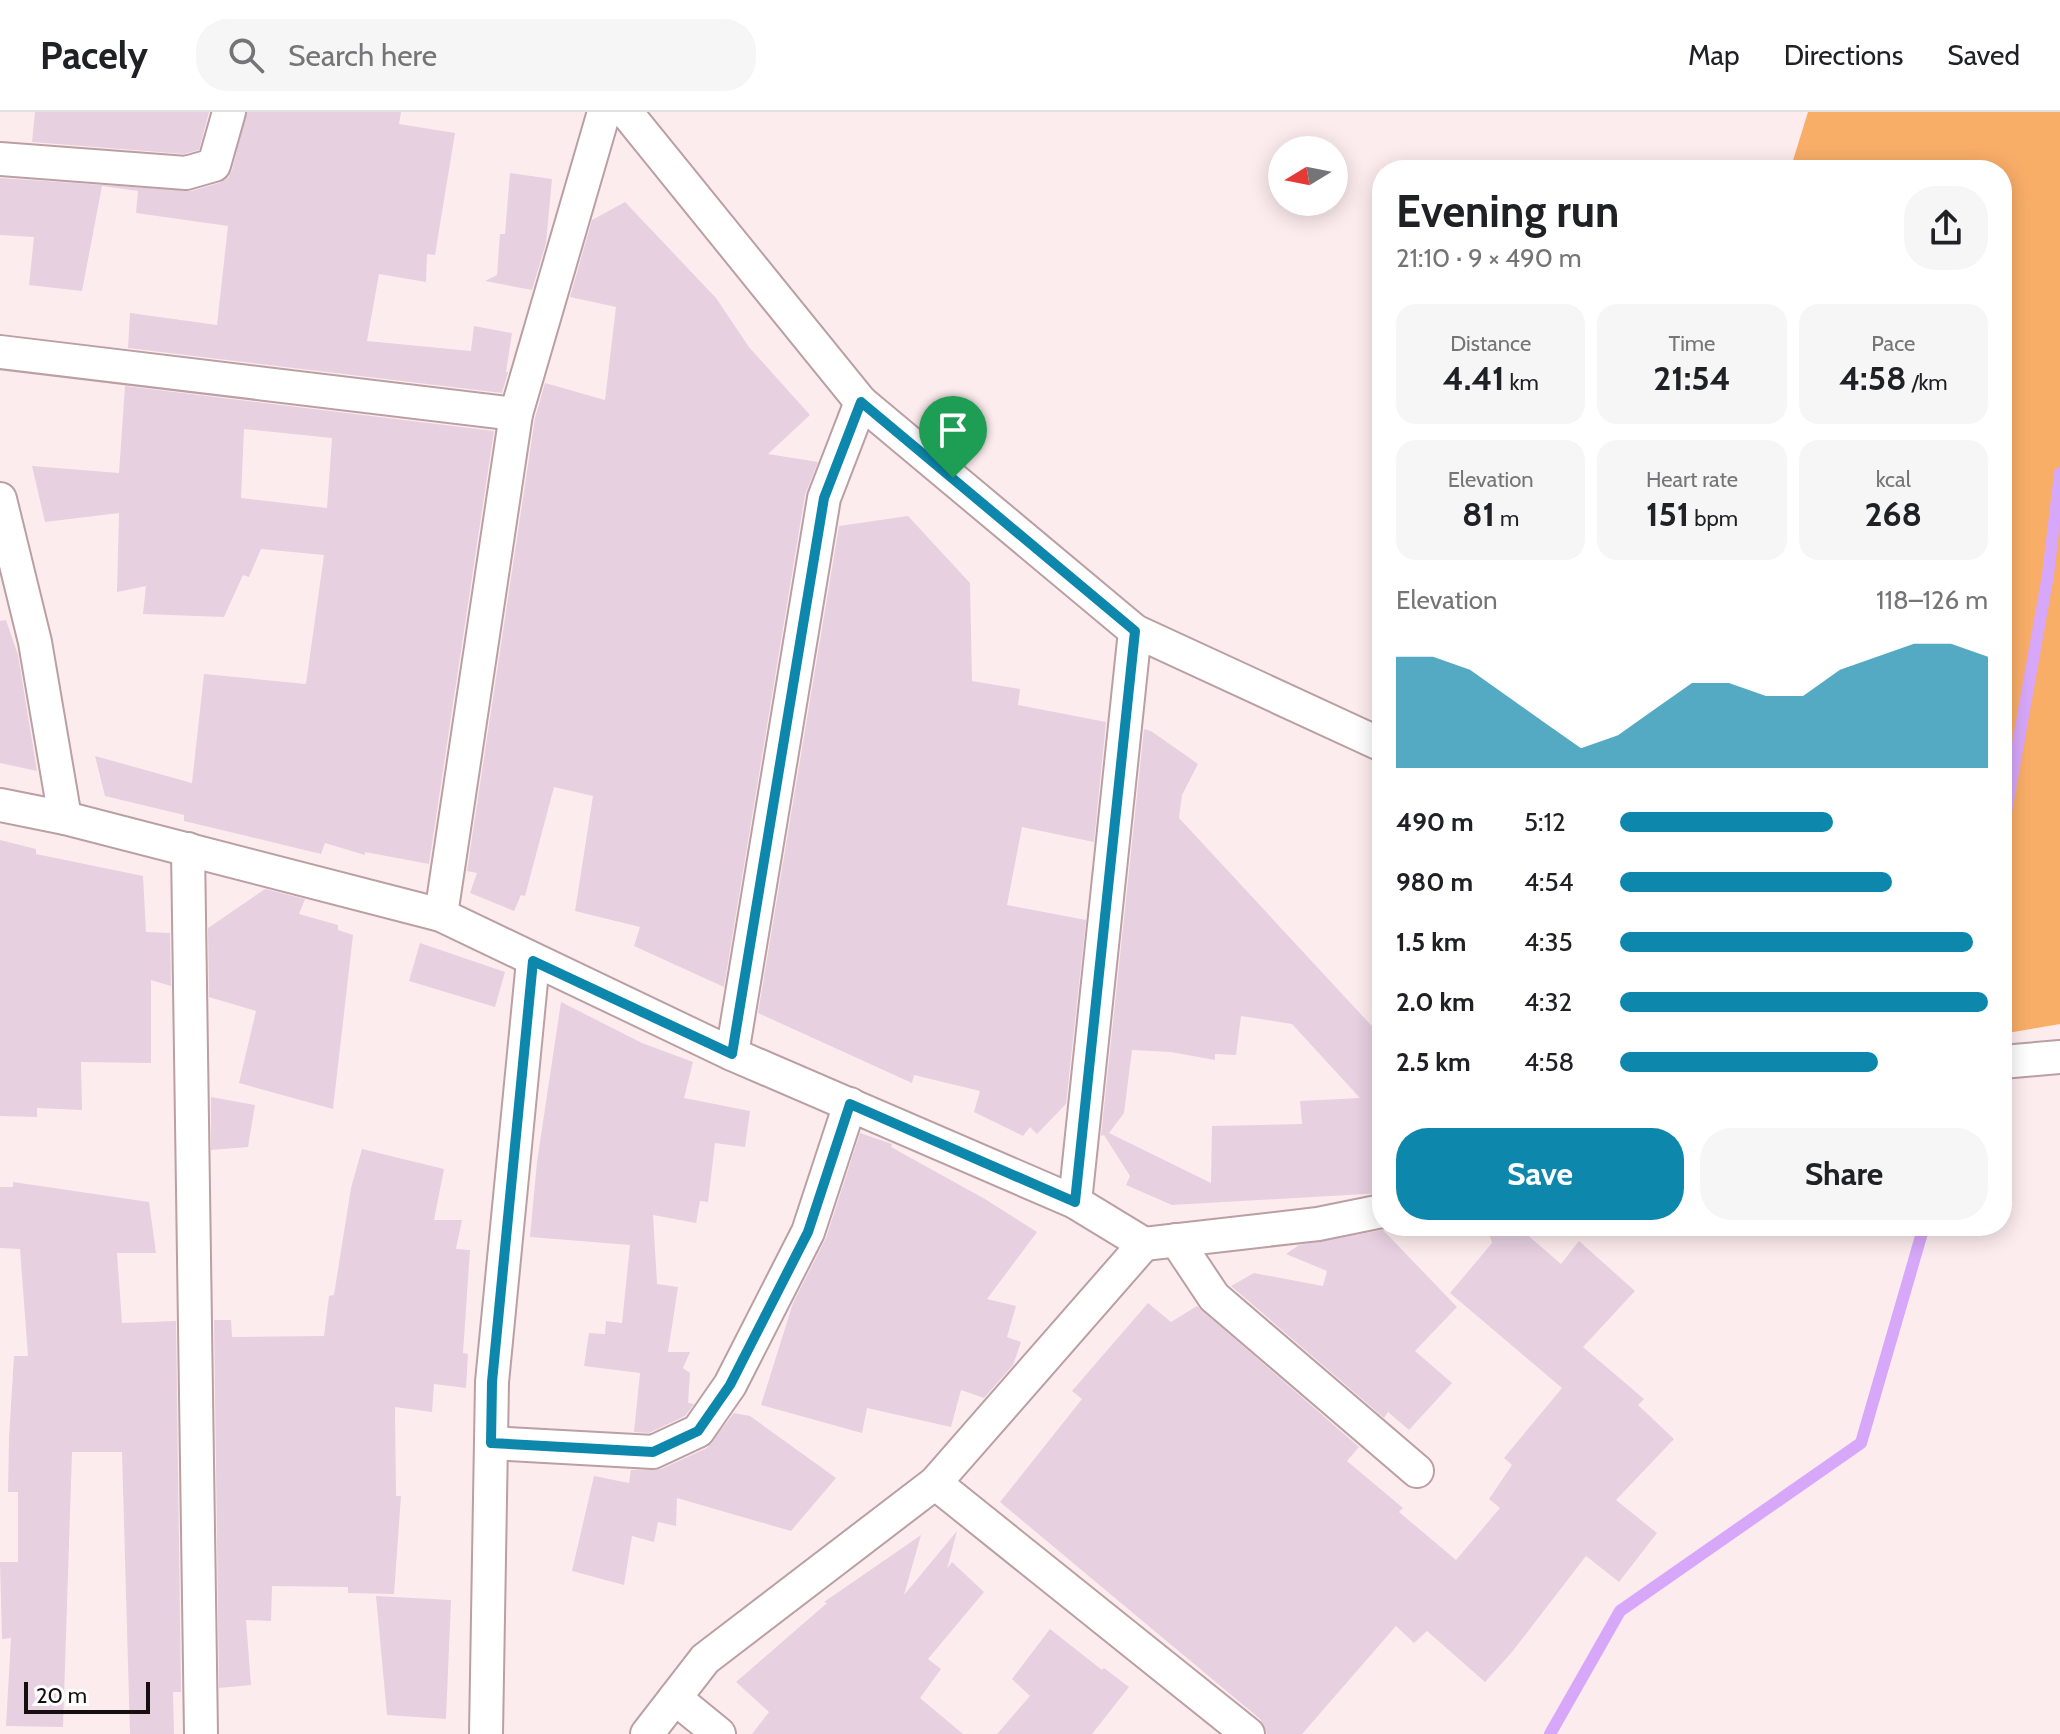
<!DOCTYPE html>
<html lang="en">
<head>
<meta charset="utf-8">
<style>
	:root { --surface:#fff; --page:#f6f6f6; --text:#202124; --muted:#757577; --line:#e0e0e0; --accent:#0d87ab }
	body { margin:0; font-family:Cabin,sans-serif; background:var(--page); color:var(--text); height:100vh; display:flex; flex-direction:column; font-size:30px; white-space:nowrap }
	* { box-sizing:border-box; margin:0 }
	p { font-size:26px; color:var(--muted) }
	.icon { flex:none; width:44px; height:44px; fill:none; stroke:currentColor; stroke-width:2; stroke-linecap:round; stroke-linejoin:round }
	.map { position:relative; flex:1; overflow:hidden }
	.drawer { position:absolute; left:1372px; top:48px; width:640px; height:1076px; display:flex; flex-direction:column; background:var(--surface); border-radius:32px; box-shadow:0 4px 20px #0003 }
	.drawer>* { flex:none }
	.needle { width:52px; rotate:260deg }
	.controls { position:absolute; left:1268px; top:24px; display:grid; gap:16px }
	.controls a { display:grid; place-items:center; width:80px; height:80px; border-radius:50%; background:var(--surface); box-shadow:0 4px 20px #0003; font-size:40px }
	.scale { position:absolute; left:24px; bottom:20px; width:126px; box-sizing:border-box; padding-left:8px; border:4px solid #170e10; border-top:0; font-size:22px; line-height:28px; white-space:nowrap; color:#170e10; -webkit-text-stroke:6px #fefefe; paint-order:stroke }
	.pin { position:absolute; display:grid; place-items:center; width:68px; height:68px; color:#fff; margin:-82px -34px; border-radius:50% 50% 50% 0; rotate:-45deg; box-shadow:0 0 8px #0007 }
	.pin .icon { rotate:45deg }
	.round { display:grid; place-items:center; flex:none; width:84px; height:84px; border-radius:32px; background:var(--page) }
	.summary { display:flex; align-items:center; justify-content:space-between; height:136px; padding:0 24px }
	h1 { font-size:44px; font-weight:700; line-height:60px }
	.figures { display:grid; grid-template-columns:repeat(3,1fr); gap:12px; height:136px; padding:8px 24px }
	.figures div { display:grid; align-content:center; border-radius:20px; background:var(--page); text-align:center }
	.figures b { font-size:34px; font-weight:700 }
	.figures small { font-size:22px; font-weight:400 }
	.figures p { font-size:22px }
	.chart { height:224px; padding:16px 24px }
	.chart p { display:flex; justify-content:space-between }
	.chart svg { width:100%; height:144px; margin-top:8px; fill:var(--accent); opacity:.7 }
	.button { display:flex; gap:16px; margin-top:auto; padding:16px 24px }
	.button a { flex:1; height:92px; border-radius:32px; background:var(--accent); color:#fff; font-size:32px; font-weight:700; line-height:92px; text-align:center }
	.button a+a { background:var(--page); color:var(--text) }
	ul { padding:0 24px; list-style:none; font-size:26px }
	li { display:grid; grid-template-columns:128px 96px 1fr; align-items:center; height:60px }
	li i { height:20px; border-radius:10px; background:var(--accent) }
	header { display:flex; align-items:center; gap:48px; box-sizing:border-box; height:112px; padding:0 40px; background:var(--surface); border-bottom:2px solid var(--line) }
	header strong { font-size:38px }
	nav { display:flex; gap:44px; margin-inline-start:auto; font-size:28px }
	.search { width:560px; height:72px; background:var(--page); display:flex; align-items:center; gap:20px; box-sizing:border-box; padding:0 28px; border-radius:32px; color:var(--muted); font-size:30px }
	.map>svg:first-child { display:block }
	.forest { fill:#f9ae68 }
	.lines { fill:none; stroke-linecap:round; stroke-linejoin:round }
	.stream { stroke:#d7a7fa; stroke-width:12 }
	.building { fill:#e7d0e0; fill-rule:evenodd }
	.street-casing { stroke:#ba9fa3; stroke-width:36 }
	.street { stroke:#fff; stroke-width:32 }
	.route-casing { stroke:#fff; stroke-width:16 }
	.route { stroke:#0d87ab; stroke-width:10 }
</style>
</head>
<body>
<header>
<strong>Pacely</strong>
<div class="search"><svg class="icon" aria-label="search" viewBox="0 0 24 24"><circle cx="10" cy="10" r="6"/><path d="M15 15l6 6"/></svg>Search here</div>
<nav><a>Map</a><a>Directions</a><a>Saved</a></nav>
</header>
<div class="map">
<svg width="2060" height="1622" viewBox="0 0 2060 1622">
	<rect width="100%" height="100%" fill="#fdecee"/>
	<path class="forest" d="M 1808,0 L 2060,0 L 2060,912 L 2002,922 L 2002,58 L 1790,58 Z"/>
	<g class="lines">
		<g class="stream">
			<path d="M 2002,722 L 2048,463 L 2060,361"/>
			<path d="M 1550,1622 L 1620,1499 L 1861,1331 L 1924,1114"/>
		</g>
	</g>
	<g class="building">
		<path d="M 35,0 L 209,0 L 199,38 L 184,42 L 32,30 Z"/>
		<path d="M 247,0 L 401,0 L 399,12 L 455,21 L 435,143 L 427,142 L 426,170 L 379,162 L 367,229 L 471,239 L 474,214 L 512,221 L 506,260 L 508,260 L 502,281 L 128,236 L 130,201 L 217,213 L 228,114 L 136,101 L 138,79 L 102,74 L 82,179 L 29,173 L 34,125 L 0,123 L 0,66 L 191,79 L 219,71 L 228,66 L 232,58 Z"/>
		<path d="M 510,61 L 552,67 L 546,131 L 532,178 L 485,169 L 497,163 L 500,122 L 505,122 Z"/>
		<path d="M 625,90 L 716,186 L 749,235 L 810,303 L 768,342 L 818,350 L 805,383 L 724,875 L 634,834 L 640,815 L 575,799 L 593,684 L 554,675 L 525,784 L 521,783 L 514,799 L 470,781 L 477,761 L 467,759 L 535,306 L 545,271 L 605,288 L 616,195 L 570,185 L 592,108 Z"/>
		<path d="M 125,274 L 494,319 L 429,752 L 365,740 L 365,743 L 325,731 L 321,742 L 184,709 L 184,703 L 105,684 L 95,644 L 192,671 L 204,562 L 306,572 L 324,443 L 261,437 L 249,465 L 243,463 L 224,505 L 143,502 L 146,474 L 117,480 L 119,401 L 45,410 L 32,354 L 119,361 ZM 244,317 L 332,326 L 327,396 L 241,386 Z"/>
		<path d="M 908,404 L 970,471 L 972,569 L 1020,577 L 1018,593 L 1106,610 L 1094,730 L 1022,715 L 1007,793 L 1086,808 L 1066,992 L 1037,1022 L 1030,1015 L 1023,1024 L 974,1000 L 980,979 L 914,963 L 912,971 L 758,901 L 839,414 Z"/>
		<path d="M 6,508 L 18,543 L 37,659 L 0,651 L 0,509 Z"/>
		<path d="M 1144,617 L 1151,619 L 1198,652 L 1182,683 L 1179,706 L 1382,925 L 1382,1081 L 1172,1093 L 1126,1073 L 1130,1064 L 1104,1023 L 1101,1024 ZM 1241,904 L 1292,912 L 1360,986 L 1300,989 L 1302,1012 L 1212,1014 L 1211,1071 L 1109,1021 L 1124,1001 L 1132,938 L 1171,940 L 1215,948 L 1215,942 L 1236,943 Z"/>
		<path d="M 0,728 L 36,737 L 36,742 L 143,764 L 146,820 L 170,821 L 171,874 L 151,868 L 151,951 L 81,950 L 82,998 L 37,996 L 37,1005 L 0,1004 Z"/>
		<path d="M 265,777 L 305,787 L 299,802 L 338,813 L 338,818 L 353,823 L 333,997 L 239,971 L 256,899 L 209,885 L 208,816 Z"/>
		<path d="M 420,831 L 505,860 L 495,895 L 409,869 Z"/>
		<path d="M 561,890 L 642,931 L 693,950 L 684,986 L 750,999 L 745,1035 L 715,1031 L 708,1090 L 700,1089 L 696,1111 L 653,1103 L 657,1172 L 678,1175 L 668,1240 L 690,1240 L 683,1256 L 690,1261 L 688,1291 L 694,1292 L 685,1304 L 649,1321 L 634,1320 L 640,1261 L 584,1254 L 589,1221 L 605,1222 L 606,1209 L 622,1211 L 630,1133 L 530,1125 L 537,1050 Z"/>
		<path d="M 211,985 L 255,993 L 248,1035 L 211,1038 Z"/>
		<path d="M 860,1021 L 892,1032 L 891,1035 L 985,1087 L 1037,1120 L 987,1187 L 1016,1194 L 1007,1225 L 1021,1230 L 1013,1253 L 984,1286 L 961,1278 L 951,1315 L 867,1296 L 862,1321 L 761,1293 L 793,1191 L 826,1126 Z"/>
		<path d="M 362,1037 L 444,1057 L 434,1108 L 462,1108 L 456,1137 L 470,1138 L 463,1241 L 468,1242 L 466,1276 L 434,1272 L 432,1300 L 395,1295 L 396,1384 L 401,1384 L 394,1482 L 348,1481 L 348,1475 L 272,1474 L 271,1509 L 246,1508 L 251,1573 L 219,1576 L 214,1208 L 231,1208 L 232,1225 L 324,1224 L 329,1184 L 334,1183 L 351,1076 Z"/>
		<path d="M 13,1070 L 149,1090 L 156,1141 L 117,1141 L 122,1211 L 176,1209 L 181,1580 L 173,1580 L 174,1622 L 130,1622 L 122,1340 L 72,1340 L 63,1615 L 6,1614 L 11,1526 L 2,1527 L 0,1450 L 18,1450 L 18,1380 L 8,1380 L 9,1326 L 14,1244 L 28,1244 L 20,1137 L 0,1136 L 0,1075 L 13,1075 Z"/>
		<path d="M 1487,1114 L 1517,1114 L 1561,1152 L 1579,1129 L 1635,1179 L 1583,1235 L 1644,1287 L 1638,1293 L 1674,1327 L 1616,1388 L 1657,1421 L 1619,1470 L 1586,1444 L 1512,1540 L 1485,1570 L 1427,1519 L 1414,1531 L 1396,1514 L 1302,1622 L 1267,1622 L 1260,1607 L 1000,1390 L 1082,1287 L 1072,1279 L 1148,1191 L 1171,1210 L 1197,1194 L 1359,1335 L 1347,1349 L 1403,1396 L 1399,1400 L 1456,1448 L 1500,1396 L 1489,1387 L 1512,1353 L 1504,1346 L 1562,1276 L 1450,1181 L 1492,1131 Z"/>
		<path d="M 1383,1118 L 1457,1195 L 1415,1239 L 1452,1271 L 1409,1318 L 1388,1300 L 1384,1306 L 1231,1174 L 1254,1161 L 1323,1174 L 1327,1159 L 1286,1142 L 1299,1133 Z"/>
		<path d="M 734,1301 L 750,1304 L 836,1366 L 791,1419 L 677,1386 L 676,1414 L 658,1410 L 654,1430 L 632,1424 L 624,1473 L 572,1459 L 594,1364 L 629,1371 L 631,1358 L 661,1357 L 707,1336 Z"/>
		<path d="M 957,1419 L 947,1457 L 952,1450 L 984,1480 L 928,1547 L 941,1557 L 920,1586 L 963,1622 L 752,1622 L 769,1600 L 736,1570 L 827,1491 L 824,1490 L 921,1423 L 904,1483 Z"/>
		<path d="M 376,1484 L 451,1488 L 446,1607 L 387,1603 Z"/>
		<path d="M 1050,1517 L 1102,1558 L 1104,1556 L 1129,1575 L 1092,1622 L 997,1622 L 1030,1584 L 1012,1567 Z"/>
	</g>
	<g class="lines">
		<defs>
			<g id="street">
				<path d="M 626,0 L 861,290 L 1135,519 L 1382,633"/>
				<path d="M 0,47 L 186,61 L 214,53 L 229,0"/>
				<path d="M 0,240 L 516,302"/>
				<path d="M 0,387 L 35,530 L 65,706"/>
				<path d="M 0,693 L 65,706 L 441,803 L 732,942 L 1075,1090 L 1144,1132 L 1318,1112 L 1382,1099"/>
				<path d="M 188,737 L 201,1622"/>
				<path d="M 441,803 L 516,302 L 604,0"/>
				<path d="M 732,942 L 824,386 L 861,290"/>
				<path d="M 2002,950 L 2060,945"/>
				<path d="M 1075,1090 L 1135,519"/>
				<path d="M 1176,1128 L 1214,1185 L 1417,1359"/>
				<path d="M 491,1331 L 653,1340 L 698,1319 L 730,1273 L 808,1120 L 850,992"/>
				<path d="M 935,1371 L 1248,1622"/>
				<path d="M 675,1586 L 719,1622"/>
				<path d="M 486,1622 L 492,1270 L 533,849"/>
				<path d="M 647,1622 L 705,1547 L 935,1371 L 1144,1132"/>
			</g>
		</defs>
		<use href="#street" class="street-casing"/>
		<use href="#street" class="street"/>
	</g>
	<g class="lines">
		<defs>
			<path id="route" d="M 861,290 L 1135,519 L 1075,1090 L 850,992 L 808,1120 L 730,1273 L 698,1319 L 653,1340 L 491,1331 L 492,1270 L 533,849 L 732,942 L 824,386 Z"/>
		</defs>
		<use href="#route" class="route-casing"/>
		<use href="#route" class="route"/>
	</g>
</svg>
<div class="controls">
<a><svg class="needle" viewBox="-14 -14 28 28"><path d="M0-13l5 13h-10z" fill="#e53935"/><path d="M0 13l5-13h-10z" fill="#757577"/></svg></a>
</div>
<div class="scale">20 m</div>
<div class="pin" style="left:953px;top:366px;background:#1e9e55"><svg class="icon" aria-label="arrive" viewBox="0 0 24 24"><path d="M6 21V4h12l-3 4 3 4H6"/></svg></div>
<section class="drawer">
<div class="summary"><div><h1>Evening run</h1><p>21:10 · 9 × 490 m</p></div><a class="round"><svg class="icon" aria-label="share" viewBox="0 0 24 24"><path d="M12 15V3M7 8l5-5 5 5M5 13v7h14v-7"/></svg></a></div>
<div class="figures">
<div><p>Distance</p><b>4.41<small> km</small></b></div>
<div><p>Time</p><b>21:54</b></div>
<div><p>Pace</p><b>4:58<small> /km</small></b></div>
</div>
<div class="figures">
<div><p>Elevation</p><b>81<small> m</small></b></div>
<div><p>Heart rate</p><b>151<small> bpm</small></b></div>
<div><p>kcal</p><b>268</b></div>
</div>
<div class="chart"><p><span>Elevation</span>118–126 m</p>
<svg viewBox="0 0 160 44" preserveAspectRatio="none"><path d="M0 44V10L10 10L20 14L30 22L40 30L50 38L60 34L70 26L80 18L90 18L100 22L110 22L120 14L130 10L140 6L150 6L160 10V44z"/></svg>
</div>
<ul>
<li><b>490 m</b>5:12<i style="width:58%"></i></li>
<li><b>980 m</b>4:54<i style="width:74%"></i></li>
<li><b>1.5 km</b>4:35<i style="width:96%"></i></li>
<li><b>2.0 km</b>4:32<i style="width:100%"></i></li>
<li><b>2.5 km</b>4:58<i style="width:70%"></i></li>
</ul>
<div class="button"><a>Save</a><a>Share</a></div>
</section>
</div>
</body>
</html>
